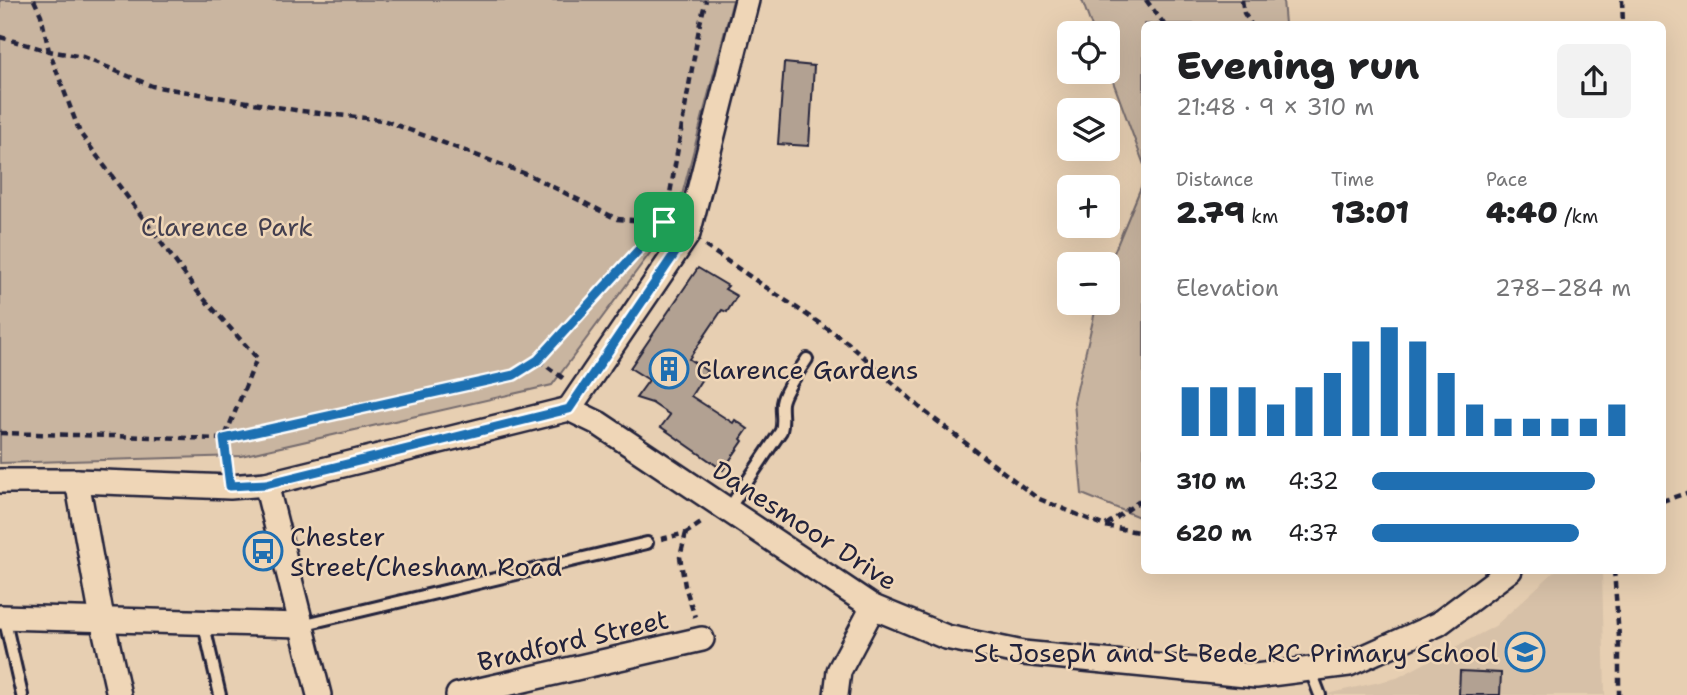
<!DOCTYPE html>
<html lang="en">
<head>
<meta charset="utf-8">
<style>
	:root { --surface:#fff; --page:#f2f2f2; --text:#202124; --muted:#757577; --accent:#1f6fb2 }
	body { margin:0; font-family:"Shantell Sans",sans-serif; background:var(--page); color:var(--text); height:100vh; display:flex; flex-direction:column; font-size:26px; white-space:nowrap }
	* { box-sizing:border-box; margin:0 }
	p { font-size:23px; color:var(--muted) }
	.icon { flex:none; width:38px; height:38px; fill:none; stroke:currentColor; stroke-width:2; stroke-linecap:round; stroke-linejoin:round }
	.map { position:relative; flex:1; overflow:hidden }
	.panel { position:absolute; left:1141px; top:21px; width:525px; height:553px; display:flex; flex-direction:column; background:var(--surface); border-radius:10px; box-shadow:0 7px 28px #0002 }
	.panel>* { flex:none }
	.tools { position:absolute; left:1057px; top:21px; display:grid; gap:14px }
	.tools a { display:grid; place-items:center; width:63px; height:63px; border-radius:10px; background:var(--surface); box-shadow:0 7px 28px #0002; font-size:35px }
	.pin { position:absolute; display:grid; place-items:center; width:60px; height:60px; color:#fff; margin:-30px; border-radius:14px; box-shadow:0 4px 10px #0006 }
	.round { display:grid; place-items:center; flex:none; width:74px; height:74px; border-radius:10px; background:var(--page) }
	.summary { display:flex; align-items:center; justify-content:space-between; height:119px; padding:0 35px }
	h1 { font-size:38px; font-weight:800; line-height:52px }
	.metrics { display:grid; grid-template-columns:repeat(3,1fr); gap:10px; height:119px; padding:7px 35px }
	.metrics div { display:grid; align-content:center }
	.metrics b { font-size:30px; font-weight:800 }
	.metrics small { font-size:19px; font-weight:400 }
	.metrics p { font-size:19px }
	.chart { height:196px; padding:14px 35px }
	.chart p { display:flex; justify-content:space-between }
	.chart svg { width:100%; height:126px; margin-top:7px; stroke:var(--accent); stroke-width:6 }
	ul { padding:0 35px; list-style:none; font-size:23px }
	li { display:grid; grid-template-columns:112px 84px 1fr; align-items:center; height:52px }
	li i { height:18px; border-radius:9px; background:var(--accent) }
	.map>svg:first-child { display:block }
	.built { fill:#d7c1a8 }
	.green { fill:#c9b5a0; stroke:#766c6e; stroke-width:2 }
	.building { fill:#b2a192; stroke:#22223b; stroke-width:2 }
	.lines { fill:none; stroke-linecap:round; stroke-linejoin:round }
	.lane-casing { stroke:#22223b; stroke-width:16 }
	.street-casing { stroke:#22223b; stroke-width:28 }
	.path { stroke:#22223b; stroke-width:4.5; stroke-dasharray:7 5; stroke-linecap:butt }
	.lane { stroke:#efd6b7; stroke-width:10 }
	.street { stroke:#efd6b7; stroke-width:23 }
	.route-casing { stroke:#fff; stroke-width:14 }
	.route { stroke:#1f6fb2; stroke-width:9 }
	.labels { text-anchor:middle; dominant-baseline:central; stroke-width:5; stroke-linejoin:round; paint-order:stroke }
	.park-label { font-size:26px; fill:#433f4f; stroke:#efd6b7 }
	.poi-label { font-size:26px; fill:#22223b; stroke:#efd6b7; text-anchor:start }
	.street-label { font-size:26px; fill:#22223b; stroke:#efd6b7 }
</style>
</head>
<body>
<div class="map">
<svg width="1687" height="695" viewBox="0 0 1687 695">
	<rect width="100%" height="100%" fill="#e7cfb2"/>
	<filter id="ink" filterUnits="userSpaceOnUse"><feTurbulence type="fractalNoise" baseFrequency=".0143" numOctaves="2"/><feDisplacementMap in="SourceGraphic" scale="14" xChannelSelector="R" yChannelSelector="G"/><feConvolveMatrix kernelMatrix="1 2 1 2 8 2 1 2 1" color-interpolation-filters="sRGB"/></filter>
	<g filter="url(#ink)">
		<path class="built" d="M 1555,571 L 1602,571 L 1605,695 L 1322,695 L 1397,678 L 1495,626 Z"/>
		<g class="green">
			<path d="M 0,0 L 733,0 L 676,218 L 552,385 L 241,456 L 0,463 Z"/>
			<path d="M 1082,0 L 1283,0 L 1285,24 L 1144,24 L 1144,165 L 1108,68 L 1108,33 L 1094,33 Z"/>
			<path d="M 1144,180 L 1144,519 L 1082,494 L 1074,402 L 1097,303 L 1108,303 L 1108,267 Z"/>
		</g>
		<g class="building">
			<path d="M 784,63 L 814,66 L 809,146 L 778,144 Z"/>
			<path d="M 698,268 L 728,286 L 725,289 L 737,296 L 727,312 L 722,310 L 689,359 L 707,371 L 691,396 L 733,423 L 735,420 L 748,429 L 741,439 L 743,441 L 723,470 L 661,427 L 670,415 L 652,403 L 636,398 L 649,380 L 630,368 Z"/>
			<path d="M 1460,671 L 1501,673 L 1500,695 L 1459,695 Z"/>
		</g>
		<g class="lines">
			<defs>
				<g id="lane">
					<path d="M 728,510 L 781,431 C 784,421 781,413 782,403 C 784,390 800,370 807,359"/>
					<path d="M 4,617 L 22,695"/>
					<path d="M 203,621 L 220,695"/>
					<path d="M 301,625 L 647,543"/>
					<path d="M 1310,669 L 1320,695"/>
				</g>
				<g id="street">
					<path d="M 569,409 L 688,234 L 747,0"/>
					<path d="M 0,481 L 77,481 L 230,487 L 266,484 L 569,409 L 598,423 L 873,607 L 946,637 L 1023,653 L 1256,676 L 1349,664 L 1438,624 L 1510,570"/>
					<path d="M 77,481 L 102,619 L 119,695"/>
					<path d="M 266,484 L 319,695"/>
					<path d="M 0,617 L 301,625"/>
					<path d="M 458,695 L 702,639"/>
					<path d="M 836,695 L 839,671 L 873,607"/>
				</g>
			</defs>
			<use href="#lane" class="lane-casing"/>
			<use href="#street" class="street-casing"/>
			<g class="path">
				<path d="M 34,0 L 41,15 L 49,51 L 80,133 L 197,291 L 257,358 L 224,439 L 227,465"/>
				<path d="M 1146,0 L 1164,24"/>
				<path d="M 1242,0 L 1244,13 L 1251,24"/>
				<path d="M 1622,0 L 1623,24"/>
				<path d="M 0,37 L 49,51 L 83,57 L 152,86 L 301,111 L 383,120 L 531,176 L 617,219 L 665,222 L 668,223"/>
				<path d="M 705,246 L 847,342 L 924,411 L 1037,498 L 1105,526 L 1144,533"/>
				<path d="M 538,360 L 563,378"/>
				<path d="M 0,433 L 224,439 L 514,375 L 538,360 L 665,222 L 700,23 L 706,0"/>
				<path d="M 1662,501 L 1687,493"/>
				<path d="M 1106,525 L 1144,498"/>
				<path d="M 686,533 L 680,557 L 685,586 L 695,617"/>
				<path d="M 661,539 L 686,533 L 704,521"/>
				<path d="M 1614,570 L 1619,637 L 1619,695"/>
			</g>
			<use href="#lane" class="lane"/>
			<use href="#street" class="street"/>
		</g>
	</g>
	<g class="lines" filter="url(#ink)">
		<defs>
			<path id="route" d="M 664,222 L 688,234 L 569,409 L 266,484 L 230,486 L 224,439 L 514,375 L 538,360 Z"/>
		</defs>
		<use href="#route" class="route-casing"/>
		<use href="#route" class="route"/>
	</g>
	<defs>
		<symbol id="building-ring" viewBox="-11 -11 22 22"><circle r="9.5" fill="#efd6b7" stroke="#1f6fb2" stroke-width="1.5"/><path d="M-4-6H4V6H1V3H-1V6H-4ZM-2.5-4.3h1.7v1.8h-1.7ZM.8-4.3h1.7v1.8H.8ZM-2.5-1h1.7V.8h-1.7ZM.8-1h1.7V.8H.8Z" fill="#1f6fb2"/></symbol>
		<symbol id="bus-ring" viewBox="-11 -11 22 22"><circle r="9.5" fill="#efd6b7" stroke="#1f6fb2" stroke-width="1.5"/><path d="M-5-6H5V4H4V6H2V4H-2V6H-4V4H-5ZM-3.5-4V0h7V-4ZM-3.5 1.2v1.5H-2V1.2ZM2 1.2v1.5H3.5V1.2Z" fill="#1f6fb2"/></symbol>
		<symbol id="school-ring" viewBox="-11 -11 22 22"><circle r="9.5" fill="#efd6b7" stroke="#1f6fb2" stroke-width="1.5"/><path d="M0-5L7-2L0 1L-7-2ZM-4 1L0 2.5L4 1V4Q0 6-4 4Z" fill="#1f6fb2"/></symbol>
	</defs>
	<g fill-rule="evenodd">
		<use href="#building-ring" x="647" y="347" width="44" height="44"/>
		<use href="#bus-ring" x="241" y="529" width="44" height="44"/>
		<use href="#school-ring" x="1503" y="630" width="44" height="44"/>
	</g>
	<g class="labels">
		<g class="park-label">
			<text x="227" y="226">Clarence Park</text>
		</g>
		<g class="poi-label">
			<text x="696" y="369">Clarence Gardens</text>
			<text x="290" y="536">Chester<tspan x="290" dy="30">Street/Chesham Road</tspan></text>
			<text x="1498" y="652" text-anchor="end">St Joseph and St Bede RC Primary School</text>
		</g>
		<g class="street-label">
			<text transform="translate(805 525) rotate(33)">Danesmoor Drive</text>
			<text transform="translate(573 640) rotate(-13)">Bradford Street</text>
		</g>
	</g>
</svg>
<div class="tools">
<a><svg class="icon" aria-label="locate" viewBox="0 0 24 24"><circle cx="12" cy="12" r="6"/><path d="M12 2v4M12 18v4M2 12h4M18 12h4"/></svg></a>
<a><svg class="icon" aria-label="layers" viewBox="0 0 24 24"><path d="M12 4l9 5-9 5-9-5zM3 14l9 5 9-5"/></svg></a>
<a>+</a>
<a>−</a>
</div>
<div class="pin" style="left:664px;top:222px;background:#1e9e55"><svg class="icon" aria-label="arrive" viewBox="0 0 24 24"><path d="M6 21V4h12l-3 4 3 4H6"/></svg></div>
<section class="panel">
<div class="summary"><div><h1>Evening run</h1><p>21:48 · 9 × 310 m</p></div><a class="round"><svg class="icon" aria-label="share" viewBox="0 0 24 24"><path d="M12 15V3M7 8l5-5 5 5M5 13v7h14v-7"/></svg></a></div>
<div class="metrics">
<div><p>Distance</p><b>2.79<small> km</small></b></div>
<div><p>Time</p><b>13:01</b></div>
<div><p>Pace</p><b>4:40<small> /km</small></b></div>
</div>
<div class="chart"><p><span>Elevation</span>278–284 m</p>
<svg viewBox="0 0 160 44" preserveAspectRatio="none"><path d="M5 44V27M15 44V27M25 44V27M35 44V33M45 44V27M55 44V22M65 44V11M75 44V6M85 44V11M95 44V22M105 44V33M115 44V38M125 44V38M135 44V38M145 44V38M155 44V33"/></svg>
</div>
<ul>
<li><b>310 m</b>4:32<i style="width:86%"></i></li>
<li><b>620 m</b>4:37<i style="width:80%"></i></li>
</ul>
</section>
</div>
</body>
</html>
